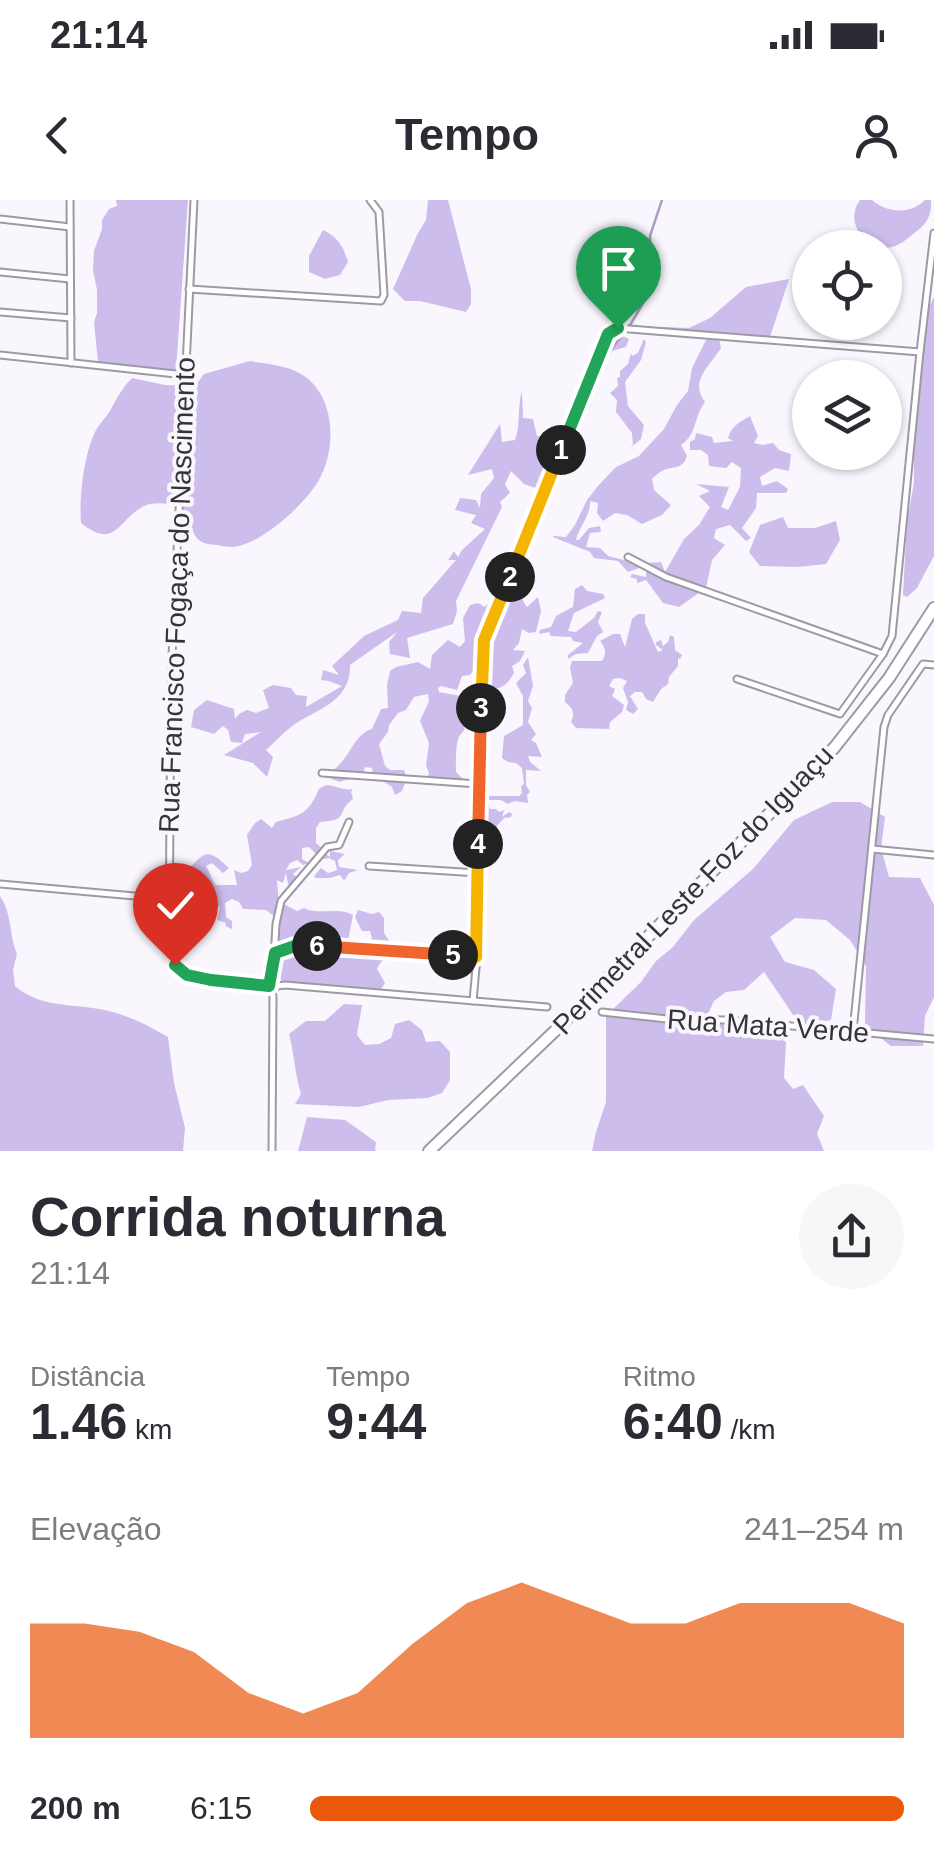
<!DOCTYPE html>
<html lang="pt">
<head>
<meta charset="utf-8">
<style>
	:root { --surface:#fff; --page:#f7f7f7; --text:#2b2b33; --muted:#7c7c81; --accent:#ea580c }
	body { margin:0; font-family:Arial,sans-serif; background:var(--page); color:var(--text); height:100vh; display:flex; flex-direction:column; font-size:38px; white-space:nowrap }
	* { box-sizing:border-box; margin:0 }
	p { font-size:32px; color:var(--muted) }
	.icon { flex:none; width:55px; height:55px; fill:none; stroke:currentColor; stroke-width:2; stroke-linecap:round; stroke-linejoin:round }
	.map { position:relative; height:951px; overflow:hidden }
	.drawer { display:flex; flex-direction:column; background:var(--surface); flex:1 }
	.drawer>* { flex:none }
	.buttons { position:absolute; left:792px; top:30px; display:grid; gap:20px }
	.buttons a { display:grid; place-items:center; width:110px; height:110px; border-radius:50%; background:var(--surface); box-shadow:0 2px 8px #0004; font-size:50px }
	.pin { position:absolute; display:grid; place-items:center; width:85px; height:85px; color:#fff; margin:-102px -42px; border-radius:50% 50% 50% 0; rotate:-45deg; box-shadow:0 0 10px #0007 }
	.pin .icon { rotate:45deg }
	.km { position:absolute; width:50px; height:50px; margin:-25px; border-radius:50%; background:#222; color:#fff; font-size:28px; line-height:50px; text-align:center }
	.round { display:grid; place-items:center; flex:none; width:105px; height:105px; border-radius:52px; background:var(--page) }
	.headline { display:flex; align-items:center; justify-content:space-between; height:170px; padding:0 30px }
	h1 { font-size:55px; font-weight:800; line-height:75px }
	.stats { display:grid; grid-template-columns:repeat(3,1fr); gap:15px; height:170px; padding:10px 30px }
	.stats div { display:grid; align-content:center }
	.stats b { font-size:50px; font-weight:800 }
	.stats small { font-size:28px; font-weight:400 }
	.stats p { font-size:28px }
	.chart { height:280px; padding:20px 30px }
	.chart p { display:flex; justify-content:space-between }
	.chart svg { width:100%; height:180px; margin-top:10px; fill:var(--accent); opacity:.7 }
	ul { padding:0 30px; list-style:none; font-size:32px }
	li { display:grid; grid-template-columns:160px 120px 1fr; align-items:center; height:75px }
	li i { height:25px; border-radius:12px; background:var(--accent) }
	.status { display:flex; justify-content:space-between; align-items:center; height:70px; padding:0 50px; background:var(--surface); direction:ltr }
	.status svg { height:28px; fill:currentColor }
	header { display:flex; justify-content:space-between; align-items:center; height:130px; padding:0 30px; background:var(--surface); font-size:45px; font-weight:800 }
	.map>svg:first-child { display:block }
	.forest { fill:#ccbdec }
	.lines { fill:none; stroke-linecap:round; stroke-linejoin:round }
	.stream { stroke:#ac9dca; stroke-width:2.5 }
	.minor-casing { stroke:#9d9aa4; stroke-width:9 }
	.trunk-casing { stroke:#9d9aa4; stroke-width:14 }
	.minor { stroke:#fff; stroke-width:5 }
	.trunk { stroke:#fff; stroke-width:10 }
	.split-1-casing { stroke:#fff; stroke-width:20 }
	.split-2-casing { stroke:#fff; stroke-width:20 }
	.split-3-casing { stroke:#fff; stroke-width:20 }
	.split-4-casing { stroke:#fff; stroke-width:20 }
	.split-5-casing { stroke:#fff; stroke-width:20 }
	.split-6-casing { stroke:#fff; stroke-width:20 }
	.split-7-casing { stroke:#fff; stroke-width:20 }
	.split-8-casing { stroke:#fff; stroke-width:20 }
	.split-1 { stroke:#22a559; stroke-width:12 }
	.split-2 { stroke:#f5b400; stroke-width:12 }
	.split-3 { stroke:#f5b400; stroke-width:12 }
	.split-4 { stroke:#f0652b; stroke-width:12 }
	.split-5 { stroke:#f5b400; stroke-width:12 }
	.split-6 { stroke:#f0652b; stroke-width:12 }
	.split-7 { stroke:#22a559; stroke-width:12 }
	.split-8 { stroke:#22a559; stroke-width:12 }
	.labels { text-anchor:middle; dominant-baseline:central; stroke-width:8; stroke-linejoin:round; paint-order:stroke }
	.street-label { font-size:28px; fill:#353438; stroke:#f9f7fd }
</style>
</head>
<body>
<div class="status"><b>21:14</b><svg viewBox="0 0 49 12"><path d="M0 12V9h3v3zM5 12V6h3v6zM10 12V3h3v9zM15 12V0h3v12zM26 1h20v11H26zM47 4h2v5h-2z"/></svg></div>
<header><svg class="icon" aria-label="back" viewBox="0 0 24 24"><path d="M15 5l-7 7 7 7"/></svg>Tempo<svg class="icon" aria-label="person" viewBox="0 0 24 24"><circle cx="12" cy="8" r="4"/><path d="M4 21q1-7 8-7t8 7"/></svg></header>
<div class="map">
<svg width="934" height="951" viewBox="0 0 934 951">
	<rect width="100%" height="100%" fill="#f9f7fd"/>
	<g class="forest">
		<path d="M 116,0 L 188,0 L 176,170 L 98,162 L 94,122 L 97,113 L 97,90 L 93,70 L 94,51 L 102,29 L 102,20 L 109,9 L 117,6 Z"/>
		<path d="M 428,0 L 448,0 L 471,89 L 471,104 L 466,112 L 420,101 L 405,101 L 393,89 L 418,33 L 426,20 Z"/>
		<path d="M 860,0 L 872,0 C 887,13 910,15 925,0 L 931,0 C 932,16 926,25 913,34 C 907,39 900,45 892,47 C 867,53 843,23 860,0 Z"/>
		<path d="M 323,30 C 338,37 343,46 348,62 L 340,75 L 325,79 L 309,72 L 309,56 Z"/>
		<path d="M 789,79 L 770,137 L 664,131 L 663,127 L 689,128 L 710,118 L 746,87 Z"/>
		<path d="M 934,97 L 934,356 L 917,388 L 907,397 L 903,395 L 907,321 L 914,283 L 914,248 L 928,109 Z"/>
		<path d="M 616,133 L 629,139 L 626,147 L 612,151 L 596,184 L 590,206 L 578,226 L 568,255 L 563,261 L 564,268 L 544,291 L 524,284 L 511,271 L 505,284 L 510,293 L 500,302 L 502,307 L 456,401 L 457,411 L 453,424 L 407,438 L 410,458 L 390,454 L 389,442 L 397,432 L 350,465 C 351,504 314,509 291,527 C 282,534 274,543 266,550 L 273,557 L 267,577 L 253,563 L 224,555 L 261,532 L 245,534 L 242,543 L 231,542 L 228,530 L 223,526 L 214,534 L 191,527 L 194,510 L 207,500 L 234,509 L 235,519 L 239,514 L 247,510 L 256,513 L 269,508 L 263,490 L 273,485 L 291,488 L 296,495 L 307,496 L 306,507 L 342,486 L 329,481 L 321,480 L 323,470 L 339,475 L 332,466 L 364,436 L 398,420 L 402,411 L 421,413 L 423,398 L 456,360 L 448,360 L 454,351 L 458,357 L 462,350 L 485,329 L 471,323 L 476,315 L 455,310 L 460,298 L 476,300 L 480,308 L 481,294 L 494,278 L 492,269 L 468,275 L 500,224 L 502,242 L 515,240 C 521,224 517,207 522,191 L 523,218 L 533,219 L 537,236 L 558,241 L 562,255 L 604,150 L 610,138 Z"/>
		<path d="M 707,138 L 719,139 L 721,148 C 710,166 689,181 705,202 C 694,216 697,235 681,245 L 687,256 C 682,271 673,265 662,271 C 658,273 655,276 652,279 L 654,290 L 671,305 L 662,315 L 642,324 L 627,315 L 615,313 L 603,321 L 597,313 L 598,303 L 590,301 C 591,315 579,327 576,340 L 579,340 L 589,328 L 600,326 L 601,332 L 590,333 L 586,347 L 600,348 L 608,356 L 640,364 L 642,367 L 628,372 L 618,361 L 594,358 L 590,352 L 553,337 L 553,336 L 566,337 L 575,325 L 587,300 L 598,286 L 616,267 L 639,256 L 664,229 L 677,205 L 688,191 L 692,168 Z"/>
		<path d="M 644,139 L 646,142 L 641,160 L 625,182 L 628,206 L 644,225 L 641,239 L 629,249 L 633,245 L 632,233 L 616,212 L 617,200 L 610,193 L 618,186 L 617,178 L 620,177 L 620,171 L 628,164 L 631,153 L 632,156 L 638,153 Z"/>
		<path d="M 250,161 C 266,164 287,165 301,174 C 335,194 337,246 320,278 C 308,302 260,346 232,347 C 227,347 222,346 217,345 C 215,345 204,344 202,342 C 191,336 193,326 188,316 C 185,312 181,309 177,305 C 167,304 154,301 144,306 C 118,319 116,351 81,323 C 79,297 84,253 96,230 C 100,223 106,217 110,211 C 117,198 122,188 132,178 L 165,185 L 195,186 L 204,174 Z"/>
		<path d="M 750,216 L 758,236 L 754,243 L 763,245 L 773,243 L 779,250 L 791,254 L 789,271 L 775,268 L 760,277 L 762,286 L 777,281 L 788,289 L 786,293 L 757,293 L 756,308 L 742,328 L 751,338 L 746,341 L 730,325 L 716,329 L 714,338 L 725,345 L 712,360 L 706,388 L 679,407 L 663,403 L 646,380 L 637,383 L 637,379 L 630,377 L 632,374 L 646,377 L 646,363 L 661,362 L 665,372 L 684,339 L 699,325 L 710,307 L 699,296 L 710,291 L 696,284 L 729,287 L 721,307 L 728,310 L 740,287 L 741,268 L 732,262 L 726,268 L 709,266 L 708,255 L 701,250 L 690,250 L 690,242 L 695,239 L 696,233 L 712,237 L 714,243 L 733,241 L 728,238 C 732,225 740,222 750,216 Z"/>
		<path d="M 783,317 L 788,328 L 815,328 L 836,321 L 840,340 L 826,364 L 797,367 L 760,366 L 749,352 L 760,325 Z"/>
		<path d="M 582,385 L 587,391 L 603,394 L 605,398 L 574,413 L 568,431 L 576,432 L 594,418 L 598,411 L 602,412 L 598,422 L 603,432 L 597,436 L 588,453 L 576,454 L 568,459 L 568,455 L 583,443 L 573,441 L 571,437 L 551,436 L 549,432 L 539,434 L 540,430 L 551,427 L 556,416 L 573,407 L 575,389 Z"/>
		<path d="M 511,387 L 518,389 C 522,395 522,401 527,407 L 538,397 L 541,411 L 536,432 L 529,433 L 522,429 L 519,443 L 513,450 L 525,451 L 520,461 L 512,466 L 514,473 C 508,483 503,489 491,489 L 486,483 L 486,467 C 479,465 475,469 470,475 L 462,476 L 457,490 L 441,486 L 438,488 L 439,492 L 461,496 C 465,503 468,521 464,530 C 463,532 460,534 459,537 C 455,546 456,563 456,572 L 466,582 L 426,579 L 429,573 L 426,566 L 429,543 L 420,521 L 429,501 L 428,494 L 414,497 L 406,510 L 398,513 L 389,525 L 388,532 L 379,544 L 385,566 L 390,570 L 404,570 L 407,578 L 402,591 L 395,595 L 392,587 L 373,575 L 372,568 L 365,567 L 362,577 C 354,580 348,578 340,582 L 324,576 C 329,572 334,570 338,566 C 351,554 355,534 372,529 L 381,509 L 388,508 L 387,485 L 390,471 L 396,467 L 418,462 L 430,469 L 432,455 L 448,440 L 460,447 L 465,441 L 463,418 L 470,405 L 478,403 L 485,407 L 490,402 L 492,395 L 499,394 L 494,414 L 507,409 Z"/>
		<path d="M 638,414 L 645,414 L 645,423 L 658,452 L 663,450 L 656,445 L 656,442 L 661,440 L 663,446 L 668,442 L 670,435 L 674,437 L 675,450 L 682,455 L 680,459 L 678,458 L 678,466 L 669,477 L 668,484 L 661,489 L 653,502 L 646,499 L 642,492 L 635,492 L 630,496 L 638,509 L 633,514 L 626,510 L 628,502 L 623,488 L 627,481 L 620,478 L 613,479 L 609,486 L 615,489 L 612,496 L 624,505 L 622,512 L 610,522 L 609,529 L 576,528 L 571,522 C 575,513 573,508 565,502 L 565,495 L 573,483 L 570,468 L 572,461 L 602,461 C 607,453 606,449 600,441 L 613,434 L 620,434 L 625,447 L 632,419 Z"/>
		<path d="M 528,457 L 533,486 L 528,501 L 532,508 L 528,522 L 536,534 L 531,540 L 536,543 L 542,557 L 528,556 L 530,562 L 541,571 L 526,570 L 526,585 L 530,592 L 527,595 L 528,603 L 514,601 L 508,604 L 501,600 L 487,600 L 490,609 L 496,609 L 499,612 L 504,610 L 502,617 L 509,612 L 512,614 L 511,617 L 504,618 L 496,627 L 480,622 L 483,609 L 475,614 L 475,610 L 485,603 L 483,593 L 486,596 L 519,596 L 522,593 L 521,586 L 524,584 L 522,568 L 516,563 L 508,562 L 502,558 L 504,536 L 523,525 L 523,496 L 516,483 L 526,473 L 523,465 Z"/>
		<path d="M 326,585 C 336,585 343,591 353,589 L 351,592 L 353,599 C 335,612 351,620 320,622 L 316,628 L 316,643 L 322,648 L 322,655 L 326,654 L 330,657 L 330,651 L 345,654 L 338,660 L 339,667 L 358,670 L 349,673 L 344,681 L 340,675 L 330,678 L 316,678 L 314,676 L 321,668 L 328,673 L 337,670 L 335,661 L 329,658 L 318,660 L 322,655 L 315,653 L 309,647 L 302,648 L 302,659 L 309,663 L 303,665 L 297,660 L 290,663 L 286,670 L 301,667 L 293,674 L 299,679 L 292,684 L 288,684 L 286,673 L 283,683 L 277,680 L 279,708 L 284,704 L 297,711 L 304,708 C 319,716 338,706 353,715 L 348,741 L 367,743 L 372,738 L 370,731 L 362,731 L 355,717 L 358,710 L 372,714 L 379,712 L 384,718 L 384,733 L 392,745 C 390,756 381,759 377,769 L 385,783 L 381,789 L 282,783 L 278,769 L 284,756 L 279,742 L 278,719 L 266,710 L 243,709 L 239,702 L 232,699 L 225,703 L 226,717 L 232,721 L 232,729 L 225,726 L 226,723 L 217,720 L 220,707 L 206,702 L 210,696 L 207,681 L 201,676 L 186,681 L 179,680 C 191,671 200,648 214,656 C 220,659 224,664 229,668 L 223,673 L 212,663 L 206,666 C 210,672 211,679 216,685 L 237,685 L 234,670 L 241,673 L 248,671 L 252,665 L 247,635 L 255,623 L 261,619 L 272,628 L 276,622 C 302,615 308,614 319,589 Z"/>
		<path d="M 832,602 L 860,602 L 885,617 L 881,648 L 889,677 L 920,678 L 934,705 L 934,797 L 925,816 L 923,846 L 891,846 L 865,826 L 866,766 L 850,740 L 826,720 L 795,718 L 770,737 L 785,762 L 814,770 L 836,789 L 831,820 L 800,825 L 764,772 L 744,790 L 726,792 L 714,801 L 706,818 L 773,822 L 782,829 L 779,837 L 786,842 L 784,878 L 793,889 L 803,885 L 824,916 L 817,934 L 824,951 L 592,951 L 596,932 L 606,902 L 606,816 L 641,782 L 656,761 L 673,747 L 694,720 L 753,669 L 794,620 Z"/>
		<path d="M 0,696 C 12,713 9,735 17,754 L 13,770 L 15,786 C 39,807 70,804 100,809 C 125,814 146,824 168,837 L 174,883 L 185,928 L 183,951 L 0,951 Z"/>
		<path d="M 344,804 L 362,805 L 357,835 L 365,845 L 379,844 L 391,838 L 395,824 L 409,820 L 422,830 L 426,842 L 440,841 L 450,852 L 450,880 L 442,893 L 428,898 L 388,900 L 359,907 L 295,904 L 301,894 C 295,874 294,854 289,834 L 306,821 L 325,821 Z"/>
		<path d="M 307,917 L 345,920 L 376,942 L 375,951 L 298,951 Z"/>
	</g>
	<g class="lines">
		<g class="stream">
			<path d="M 629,127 L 649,93 L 651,82 L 650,36 L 662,0"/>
			<path d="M 560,260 L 564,258 C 578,218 596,168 622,135"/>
		</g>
		<defs>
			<g id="minor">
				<path d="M 70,0 L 71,163"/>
				<path d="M 194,0 L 171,477 L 169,747 L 175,765 L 187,775 L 269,787 L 273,796 L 272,951"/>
				<path d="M 0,19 L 70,27"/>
				<path d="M 0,72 L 70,79"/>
				<path d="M 189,89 L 381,101 L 384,95 L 379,12 L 370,0"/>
				<path d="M 0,112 L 71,118"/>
				<path d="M 0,155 L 185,175"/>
				<path d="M 628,357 L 666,377 L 883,454"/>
				<path d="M 737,479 L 840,514 L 883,454 L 892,436 L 920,152 L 934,33"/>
				<path d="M 322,573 L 478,584"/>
				<path d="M 349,622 L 339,645 L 327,647 L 281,701 L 276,724 L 274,760 L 269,787 L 285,785 L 547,807"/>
				<path d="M 872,649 L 934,655"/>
				<path d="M 369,666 L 478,673"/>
				<path d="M 0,684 L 168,699"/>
				<path d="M 275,753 L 295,746 L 305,745 L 475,757"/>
				<path d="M 473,801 L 477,757 L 478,584 L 484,440 L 608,134 L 617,128 L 920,152"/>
				<path d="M 602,812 L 667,819 L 726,820 L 934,839"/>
				<path d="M 853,831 L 884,527 L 888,515 L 923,464 L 934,465"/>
			</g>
			<path id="trunk" d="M 429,951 L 557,829 L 834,548 L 889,478 L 934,408"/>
		</defs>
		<use href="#minor" class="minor-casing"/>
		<use href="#trunk" class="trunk-casing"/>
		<use href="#minor" class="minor"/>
		<use href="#trunk" class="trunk"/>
	</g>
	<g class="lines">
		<defs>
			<path id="split-1" d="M 561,250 L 608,134 L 618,128"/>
			<path id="split-2" d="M 510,377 L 561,250"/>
			<path id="split-3" d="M 481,508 L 484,440 L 510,377"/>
			<path id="split-4" d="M 478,644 L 481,508"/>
			<path id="split-5" d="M 453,755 L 476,757 L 478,644"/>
			<path id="split-6" d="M 317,746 L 453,755"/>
			<path id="split-7" d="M 211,780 L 269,786 L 275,753 L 295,746 L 317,746"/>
			<path id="split-8" d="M 175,765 L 187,775 L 211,780"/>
		</defs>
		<use href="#split-1" class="split-1-casing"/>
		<use href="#split-2" class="split-2-casing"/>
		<use href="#split-3" class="split-3-casing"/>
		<use href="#split-4" class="split-4-casing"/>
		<use href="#split-5" class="split-5-casing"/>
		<use href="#split-6" class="split-6-casing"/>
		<use href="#split-7" class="split-7-casing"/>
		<use href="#split-8" class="split-8-casing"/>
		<use href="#split-1" class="split-1"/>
		<use href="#split-2" class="split-2"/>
		<use href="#split-3" class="split-3"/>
		<use href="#split-4" class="split-4"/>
		<use href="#split-5" class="split-5"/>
		<use href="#split-6" class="split-6"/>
		<use href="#split-7" class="split-7"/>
		<use href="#split-8" class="split-8"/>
	</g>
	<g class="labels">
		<g class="street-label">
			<text transform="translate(177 395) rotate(-88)">Rua Francisco Fogaça do Nascimento</text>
			<text transform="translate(693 690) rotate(-46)">Perimetral Leste Foz do Iguaçu</text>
			<text transform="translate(768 826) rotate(4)">Rua Mata Verde</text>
		</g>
	</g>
</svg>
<div class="buttons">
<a><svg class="icon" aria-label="locate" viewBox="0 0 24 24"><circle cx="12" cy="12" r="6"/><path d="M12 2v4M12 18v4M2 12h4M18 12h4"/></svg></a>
<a><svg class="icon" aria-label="layers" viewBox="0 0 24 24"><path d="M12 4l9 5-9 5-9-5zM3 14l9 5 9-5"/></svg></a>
</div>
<div class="pin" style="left:618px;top:128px;background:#1e9e55"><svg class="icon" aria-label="arrive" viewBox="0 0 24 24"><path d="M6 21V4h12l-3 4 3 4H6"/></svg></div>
<div class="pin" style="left:175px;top:765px;background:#d93025"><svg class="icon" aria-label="check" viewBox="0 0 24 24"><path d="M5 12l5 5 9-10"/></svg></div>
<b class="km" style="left:561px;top:250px">1</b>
<b class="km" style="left:510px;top:377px">2</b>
<b class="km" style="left:481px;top:508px">3</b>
<b class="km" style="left:478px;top:644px">4</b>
<b class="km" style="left:453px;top:755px">5</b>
<b class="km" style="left:317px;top:746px">6</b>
</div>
<section class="drawer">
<div class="headline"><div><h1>Corrida noturna</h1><p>21:14</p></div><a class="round"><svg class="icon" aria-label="share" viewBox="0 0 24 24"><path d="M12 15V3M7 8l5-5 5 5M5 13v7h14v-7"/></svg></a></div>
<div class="stats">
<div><p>Distância</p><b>1.46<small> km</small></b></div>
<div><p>Tempo</p><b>9:44</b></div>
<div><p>Ritmo</p><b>6:40<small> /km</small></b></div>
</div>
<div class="chart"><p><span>Elevação</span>241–254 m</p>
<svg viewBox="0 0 160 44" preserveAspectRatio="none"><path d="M0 44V16L10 16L20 18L30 23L40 33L50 38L60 33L70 21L80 11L90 6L100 11L110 16L120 16L130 11L140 11L150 11L160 16V44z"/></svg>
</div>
<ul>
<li><b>200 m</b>6:15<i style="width:100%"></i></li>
</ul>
</section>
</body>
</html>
